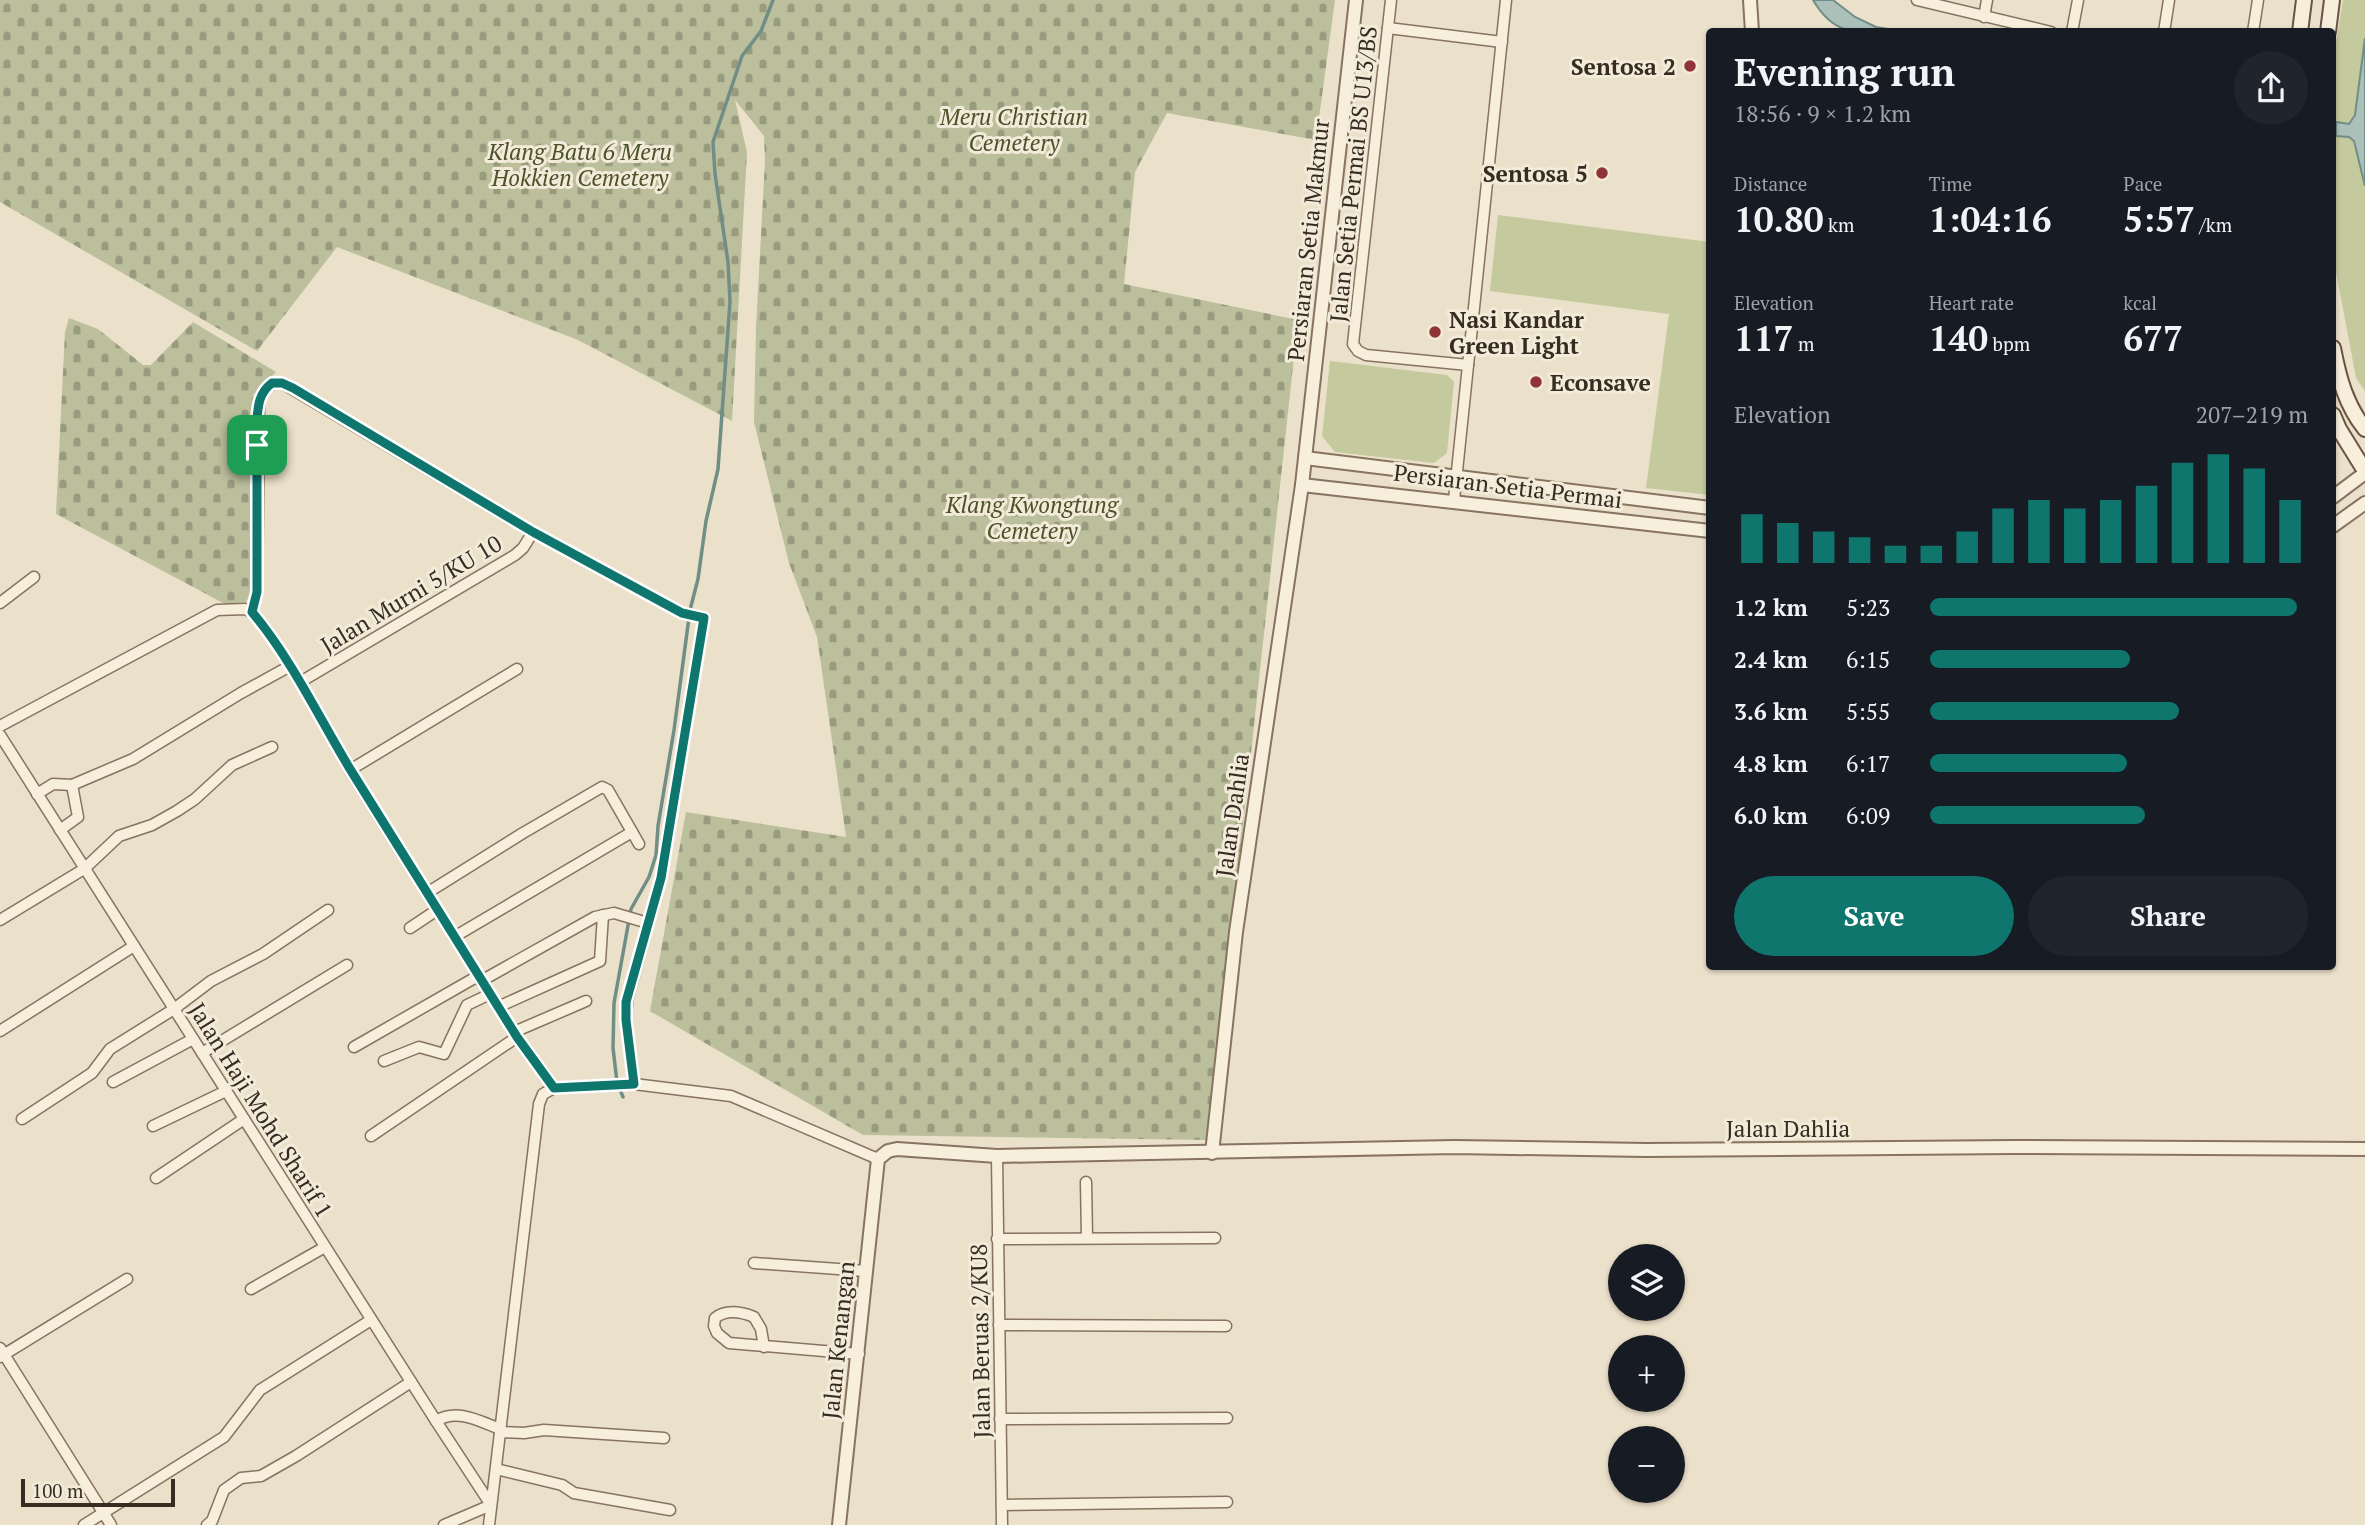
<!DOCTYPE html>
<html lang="en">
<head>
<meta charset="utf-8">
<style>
	:root { --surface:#171b24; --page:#20242c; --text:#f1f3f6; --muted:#9ea1a6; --accent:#0f766e }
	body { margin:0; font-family:"PT Serif",serif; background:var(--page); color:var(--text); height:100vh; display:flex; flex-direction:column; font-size:26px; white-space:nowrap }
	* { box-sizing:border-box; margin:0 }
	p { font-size:23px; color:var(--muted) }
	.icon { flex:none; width:38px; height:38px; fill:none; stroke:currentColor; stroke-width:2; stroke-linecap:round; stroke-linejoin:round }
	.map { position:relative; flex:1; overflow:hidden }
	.details { position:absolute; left:1706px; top:28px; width:630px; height:942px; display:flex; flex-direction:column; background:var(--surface); border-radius:7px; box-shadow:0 2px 5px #0004 }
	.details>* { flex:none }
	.tools { position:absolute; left:1608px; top:1244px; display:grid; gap:14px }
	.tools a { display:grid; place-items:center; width:77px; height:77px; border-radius:50%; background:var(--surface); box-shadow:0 2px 5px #0004; font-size:35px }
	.scale { position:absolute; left:21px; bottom:18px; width:154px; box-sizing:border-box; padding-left:7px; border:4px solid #382c22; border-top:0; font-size:19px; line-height:24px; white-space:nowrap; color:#382c22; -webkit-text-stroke:5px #f3ebd9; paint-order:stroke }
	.pin { position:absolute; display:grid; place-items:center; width:60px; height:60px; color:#fff; margin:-30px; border-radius:14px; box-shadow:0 4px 10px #0006 }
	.round { display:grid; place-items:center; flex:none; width:74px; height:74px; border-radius:37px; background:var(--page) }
	.head { display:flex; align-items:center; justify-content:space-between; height:119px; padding:0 28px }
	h1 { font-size:38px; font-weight:700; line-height:52px }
	.figures { display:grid; grid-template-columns:repeat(3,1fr); gap:10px; height:119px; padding:7px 28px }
	.figures div { display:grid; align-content:center }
	.figures b { font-size:35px; font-weight:700 }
	.figures small { font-size:19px; font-weight:400 }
	.figures p { font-size:19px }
	.chart { height:196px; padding:14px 28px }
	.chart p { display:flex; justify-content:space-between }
	.chart svg { width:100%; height:126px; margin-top:7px; stroke:var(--accent); stroke-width:6 }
	.action { display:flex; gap:14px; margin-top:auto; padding:14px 28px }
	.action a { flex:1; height:80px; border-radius:42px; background:var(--accent); color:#fff; font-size:28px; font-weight:700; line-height:80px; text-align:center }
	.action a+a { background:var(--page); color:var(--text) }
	ul { padding:0 28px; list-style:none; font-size:23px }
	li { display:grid; grid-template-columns:112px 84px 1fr; align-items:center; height:52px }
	li i { height:18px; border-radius:9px; background:var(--accent) }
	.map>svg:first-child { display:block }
	.green { fill:#c5c99e }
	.cemetery { fill:url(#cemetery-stones) }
	.water { fill:#aac0b9; stroke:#718e86; stroke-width:2 }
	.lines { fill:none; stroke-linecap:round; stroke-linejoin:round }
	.stream { stroke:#718e86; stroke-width:3.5 }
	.minor-casing { stroke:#87735f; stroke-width:13 }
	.tertiary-casing { stroke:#87735f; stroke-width:16 }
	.secondary-casing { stroke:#695442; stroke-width:18 }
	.minor { stroke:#f7eedc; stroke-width:10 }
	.tertiary { stroke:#f7eedc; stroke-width:12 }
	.secondary { stroke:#f7eedc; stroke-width:14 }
	.route-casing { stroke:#fff; stroke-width:14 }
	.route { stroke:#0f766e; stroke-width:9 }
	.poi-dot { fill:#913437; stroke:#f3ebd9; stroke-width:2.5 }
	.labels { text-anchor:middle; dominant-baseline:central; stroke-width:6; stroke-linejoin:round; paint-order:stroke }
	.poi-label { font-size:23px; font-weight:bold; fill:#382c22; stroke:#f3ebd9; text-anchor:end }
	.park-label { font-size:23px; font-style:italic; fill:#4a532a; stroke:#f3ebd9 }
	.street-label { font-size:23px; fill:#382c22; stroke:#f3ebd9 }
</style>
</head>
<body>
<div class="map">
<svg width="2365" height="1525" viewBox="0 0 2365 1525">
	<defs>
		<pattern id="cemetery-stones" width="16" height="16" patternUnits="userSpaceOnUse" patternTransform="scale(1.75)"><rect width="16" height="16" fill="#bbbf9c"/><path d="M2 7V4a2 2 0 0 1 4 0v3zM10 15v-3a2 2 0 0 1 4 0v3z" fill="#999b7f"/></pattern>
	</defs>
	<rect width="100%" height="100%" fill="#ebe0ca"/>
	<g class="green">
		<path d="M 2343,0 L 2365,0 L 2365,391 L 2356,378 L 2333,256 L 2333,60 Z"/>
		<path d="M 1498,215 L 1710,242 L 1710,495 L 1646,488 L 1669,314 L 1490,291 Z"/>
		<path d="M 1330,361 L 1447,375 L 1454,382 L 1447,453 L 1434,463 L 1335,452 L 1322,436 Z"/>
	</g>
	<g class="cemetery">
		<path d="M 0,0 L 1335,0 L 1316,140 L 1167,113 L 1135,172 L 1124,284 L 1298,320 L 1209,1140 L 863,1135 L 650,1011 L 686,812 L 846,837 L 817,637 L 789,563 L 754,422 L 756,328 L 765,161 L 764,136 L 735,100 L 747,152 L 732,421 L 578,340 L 337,247 L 257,351 L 0,202 Z"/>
		<path d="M 69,318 L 98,329 L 143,365 L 151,365 L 193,322 L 276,372 L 253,395 L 252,591 L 246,602 L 225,604 L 56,514 L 65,332 Z"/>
	</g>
	<g class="water">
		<path d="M 1813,0 L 1833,0 L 1855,17 L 1876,27 L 1900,31 C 1859,32 1836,39 1813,0 Z"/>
		<path d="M 2365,38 L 2365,186 L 2354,141 L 2349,137 L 2336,136 L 2336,122 L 2349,124 L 2355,115 Z"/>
	</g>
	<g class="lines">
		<path class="stream" d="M 623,1097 L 617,1082 L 613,1048 L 614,1003 L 631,909 L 649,877 L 656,855 L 658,826 L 674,730 L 690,610 L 698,579 L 706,521 L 718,469 L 730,302 L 728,262 L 715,174 L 713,142 L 742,56 L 761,31 L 773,0"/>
		<defs>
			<g id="minor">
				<path d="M 1391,0 L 1353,344 L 1358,351 L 1366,355 L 1468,365"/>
				<path d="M 1917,0 L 2051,32"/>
				<path d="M 1984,17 L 1987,0"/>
				<path d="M 1388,28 L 1502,42"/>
				<path d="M 2072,32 L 2078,0"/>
				<path d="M 2164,32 L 2169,0"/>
				<path d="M 2253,32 L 2258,0"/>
				<path d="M 1454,500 L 1506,0"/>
				<path d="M 0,603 L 34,577"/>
				<path d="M 252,612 L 257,592 L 259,400 C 265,388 268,383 282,383 L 533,532 L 682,613 L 704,618 L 661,878 L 627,1001 L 626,1020 L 634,1084"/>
				<path d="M 302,681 L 515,555 L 523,548 L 533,532"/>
				<path d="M 0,726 L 217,610 L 245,609 L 252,612 C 292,660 318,716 350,770 L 517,1037 L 554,1088"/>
				<path d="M 0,735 L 436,1421 L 491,1505 L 444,1525"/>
				<path d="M 350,770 L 517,669"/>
				<path d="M 37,794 L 53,784 L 72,785 L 133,759 L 241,693 L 290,666"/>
				<path d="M 60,830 L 78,817 L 72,785"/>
				<path d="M 427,893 L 523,833 L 602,787 L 608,790 L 639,844"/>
				<path d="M 0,920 L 84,869 L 119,836 L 152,825 L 177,811 L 195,799 L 232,765 L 272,747"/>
				<path d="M 410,928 L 437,910"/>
				<path d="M 454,937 L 632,832"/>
				<path d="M 481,981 L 595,917 L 614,913 L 648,923"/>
				<path d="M 498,1007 L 600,961 L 603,915"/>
				<path d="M 0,1031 L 134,946"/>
				<path d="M 514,1032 L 586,1001"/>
				<path d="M 354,1047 L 478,976"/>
				<path d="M 202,1053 L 347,965"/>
				<path d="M 384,1061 L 419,1047 L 444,1054 L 467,1005 L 490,994"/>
				<path d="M 113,1082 L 193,1039"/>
				<path d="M 22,1119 L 92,1073 L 110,1049 L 174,1009 L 211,981 L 263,954 L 328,910"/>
				<path d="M 153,1126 L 226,1091"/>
				<path d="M 371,1136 L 517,1037"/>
				<path d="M 997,1156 L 1002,1525"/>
				<path d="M 156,1178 L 244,1119"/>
				<path d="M 1086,1182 L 1087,1238"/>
				<path d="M 997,1239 L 1215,1238"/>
				<path d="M 754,1263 L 866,1271"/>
				<path d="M 251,1289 L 325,1247"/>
				<path d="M 999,1325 L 1226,1326"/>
				<path d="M 764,1347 L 761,1329 L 754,1317 C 742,1312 726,1309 715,1318 L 714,1326 L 717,1333 L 729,1343 L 859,1354"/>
				<path d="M 0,1348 L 111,1525"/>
				<path d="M 0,1357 L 127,1279"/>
				<path d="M 1000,1419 L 1227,1418"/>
				<path d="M 436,1421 C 457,1408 479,1421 500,1429"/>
				<path d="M 500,1432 L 524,1433 L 544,1430 L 664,1438"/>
				<path d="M 496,1469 L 562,1485 L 574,1493 L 670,1510"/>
				<path d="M 1002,1505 L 1227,1502"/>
				<path d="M 84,1525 L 224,1437 L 260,1390 L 371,1320"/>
				<path d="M 207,1525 L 212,1521 L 224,1490 L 241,1478 L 261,1476 L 296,1456 L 411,1382"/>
				<path d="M 489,1525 L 539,1104 L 543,1094 L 554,1088 L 634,1084 L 731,1096 L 878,1159"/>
			</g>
			<g id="tertiary">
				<path d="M 1750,0 L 1752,32"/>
				<path d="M 1305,458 L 1710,508"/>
				<path d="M 1302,485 L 1710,531"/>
				<path d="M 2333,497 L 2365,473"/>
				<path d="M 2333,526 L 2365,503"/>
				<path d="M 1212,1153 L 1236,932 L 1302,485 L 1356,0"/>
				<path d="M 839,1525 L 878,1159 L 888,1151 L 897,1149 L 997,1156 L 1454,1147 L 1646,1150 L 2013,1147 L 2365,1149"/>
			</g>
			<g id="secondary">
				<path d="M 2300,32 L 2304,0"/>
				<path d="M 2328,32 L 2332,0"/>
				<path d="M 2333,348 C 2339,379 2346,405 2365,429"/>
				<path d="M 2333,415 L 2339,429 L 2365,471"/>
			</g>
		</defs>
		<use href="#minor" class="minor-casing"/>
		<use href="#tertiary" class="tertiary-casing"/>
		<use href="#secondary" class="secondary-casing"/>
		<use href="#minor" class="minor"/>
		<use href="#tertiary" class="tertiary"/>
		<use href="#secondary" class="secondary"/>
	</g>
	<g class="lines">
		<defs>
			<path id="route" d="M 272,383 L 282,383 L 293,388 L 533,532 L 682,613 L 704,618 L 661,878 L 626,1002 L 626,1020 L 634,1084 L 554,1088 L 517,1037 L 350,769 C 318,716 292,660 252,612 L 257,592 L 257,420 C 258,405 259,393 272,383 Z"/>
		</defs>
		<use href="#route" class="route-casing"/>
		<use href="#route" class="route"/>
	</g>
	<g class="poi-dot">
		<circle cx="1690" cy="66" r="7"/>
		<circle cx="1602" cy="173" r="7"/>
		<circle cx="1435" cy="332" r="7"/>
		<circle cx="1536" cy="382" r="7"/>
	</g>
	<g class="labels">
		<g class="poi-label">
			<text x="1676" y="66">Sentosa 2</text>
			<text x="1588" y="173">Sentosa 5</text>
			<text x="1449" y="319" text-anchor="start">Nasi Kandar<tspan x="1449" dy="26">Green Light</tspan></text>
			<text x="1550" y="382" text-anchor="start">Econsave</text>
		</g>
		<g class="park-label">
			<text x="1014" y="116">Meru Christian<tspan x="1014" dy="26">Cemetery</tspan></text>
			<text x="580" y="151">Klang Batu 6 Meru<tspan x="580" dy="26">Hokkien Cemetery</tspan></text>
			<text x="1032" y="504">Klang Kwongtung<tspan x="1032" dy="26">Cemetery</tspan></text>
		</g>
		<g class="street-label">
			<text transform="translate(1353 174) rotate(-84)">Jalan Setia Permai BS U13/BS</text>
			<text transform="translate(1308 240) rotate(-84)">Persiaran Setia Makmur</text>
			<text transform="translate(1508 486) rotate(7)">Persiaran Setia Permai</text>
			<text transform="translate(411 594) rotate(-31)">Jalan Murni 5/KU 10</text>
			<text transform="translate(1232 815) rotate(-82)">Jalan Dahlia</text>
			<text transform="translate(261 1110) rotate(58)">Jalan Haji Mohd Sharif 1</text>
			<text x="1788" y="1128">Jalan Dahlia</text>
			<text transform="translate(838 1340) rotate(-84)">Jalan Kenangan</text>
			<text transform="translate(980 1341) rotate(-91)">Jalan Beruas 2/KU8</text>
		</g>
	</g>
</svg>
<div class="tools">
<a><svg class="icon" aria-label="layers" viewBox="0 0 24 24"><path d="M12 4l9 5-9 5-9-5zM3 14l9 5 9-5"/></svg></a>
<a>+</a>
<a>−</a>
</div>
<div class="scale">100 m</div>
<div class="pin" style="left:257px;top:445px;background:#1e9e55"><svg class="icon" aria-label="arrive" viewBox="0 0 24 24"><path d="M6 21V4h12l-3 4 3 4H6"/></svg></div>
<section class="details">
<div class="head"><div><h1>Evening run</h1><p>18:56 · 9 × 1.2 km</p></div><a class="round"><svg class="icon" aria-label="share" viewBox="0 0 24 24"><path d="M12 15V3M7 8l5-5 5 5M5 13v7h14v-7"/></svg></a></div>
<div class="figures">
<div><p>Distance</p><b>10.80<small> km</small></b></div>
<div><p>Time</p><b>1:04:16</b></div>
<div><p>Pace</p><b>5:57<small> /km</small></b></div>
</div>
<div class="figures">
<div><p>Elevation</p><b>117<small> m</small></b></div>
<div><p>Heart rate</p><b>140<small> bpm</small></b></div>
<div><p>kcal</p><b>677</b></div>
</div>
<div class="chart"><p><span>Elevation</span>207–219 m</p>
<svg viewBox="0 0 160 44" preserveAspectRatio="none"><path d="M5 44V27M15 44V30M25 44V33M35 44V35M45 44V38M55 44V38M65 44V33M75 44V25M85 44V22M95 44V25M105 44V22M115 44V17M125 44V9M135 44V6M145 44V11M155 44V22"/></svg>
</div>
<ul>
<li><b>1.2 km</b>5:23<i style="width:97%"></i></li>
<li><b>2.4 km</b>6:15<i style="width:53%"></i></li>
<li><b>3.6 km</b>5:55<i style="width:66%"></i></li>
<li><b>4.8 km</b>6:17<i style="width:52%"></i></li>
<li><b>6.0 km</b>6:09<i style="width:57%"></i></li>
</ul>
<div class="action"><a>Save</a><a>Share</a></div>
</section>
</div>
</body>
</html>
